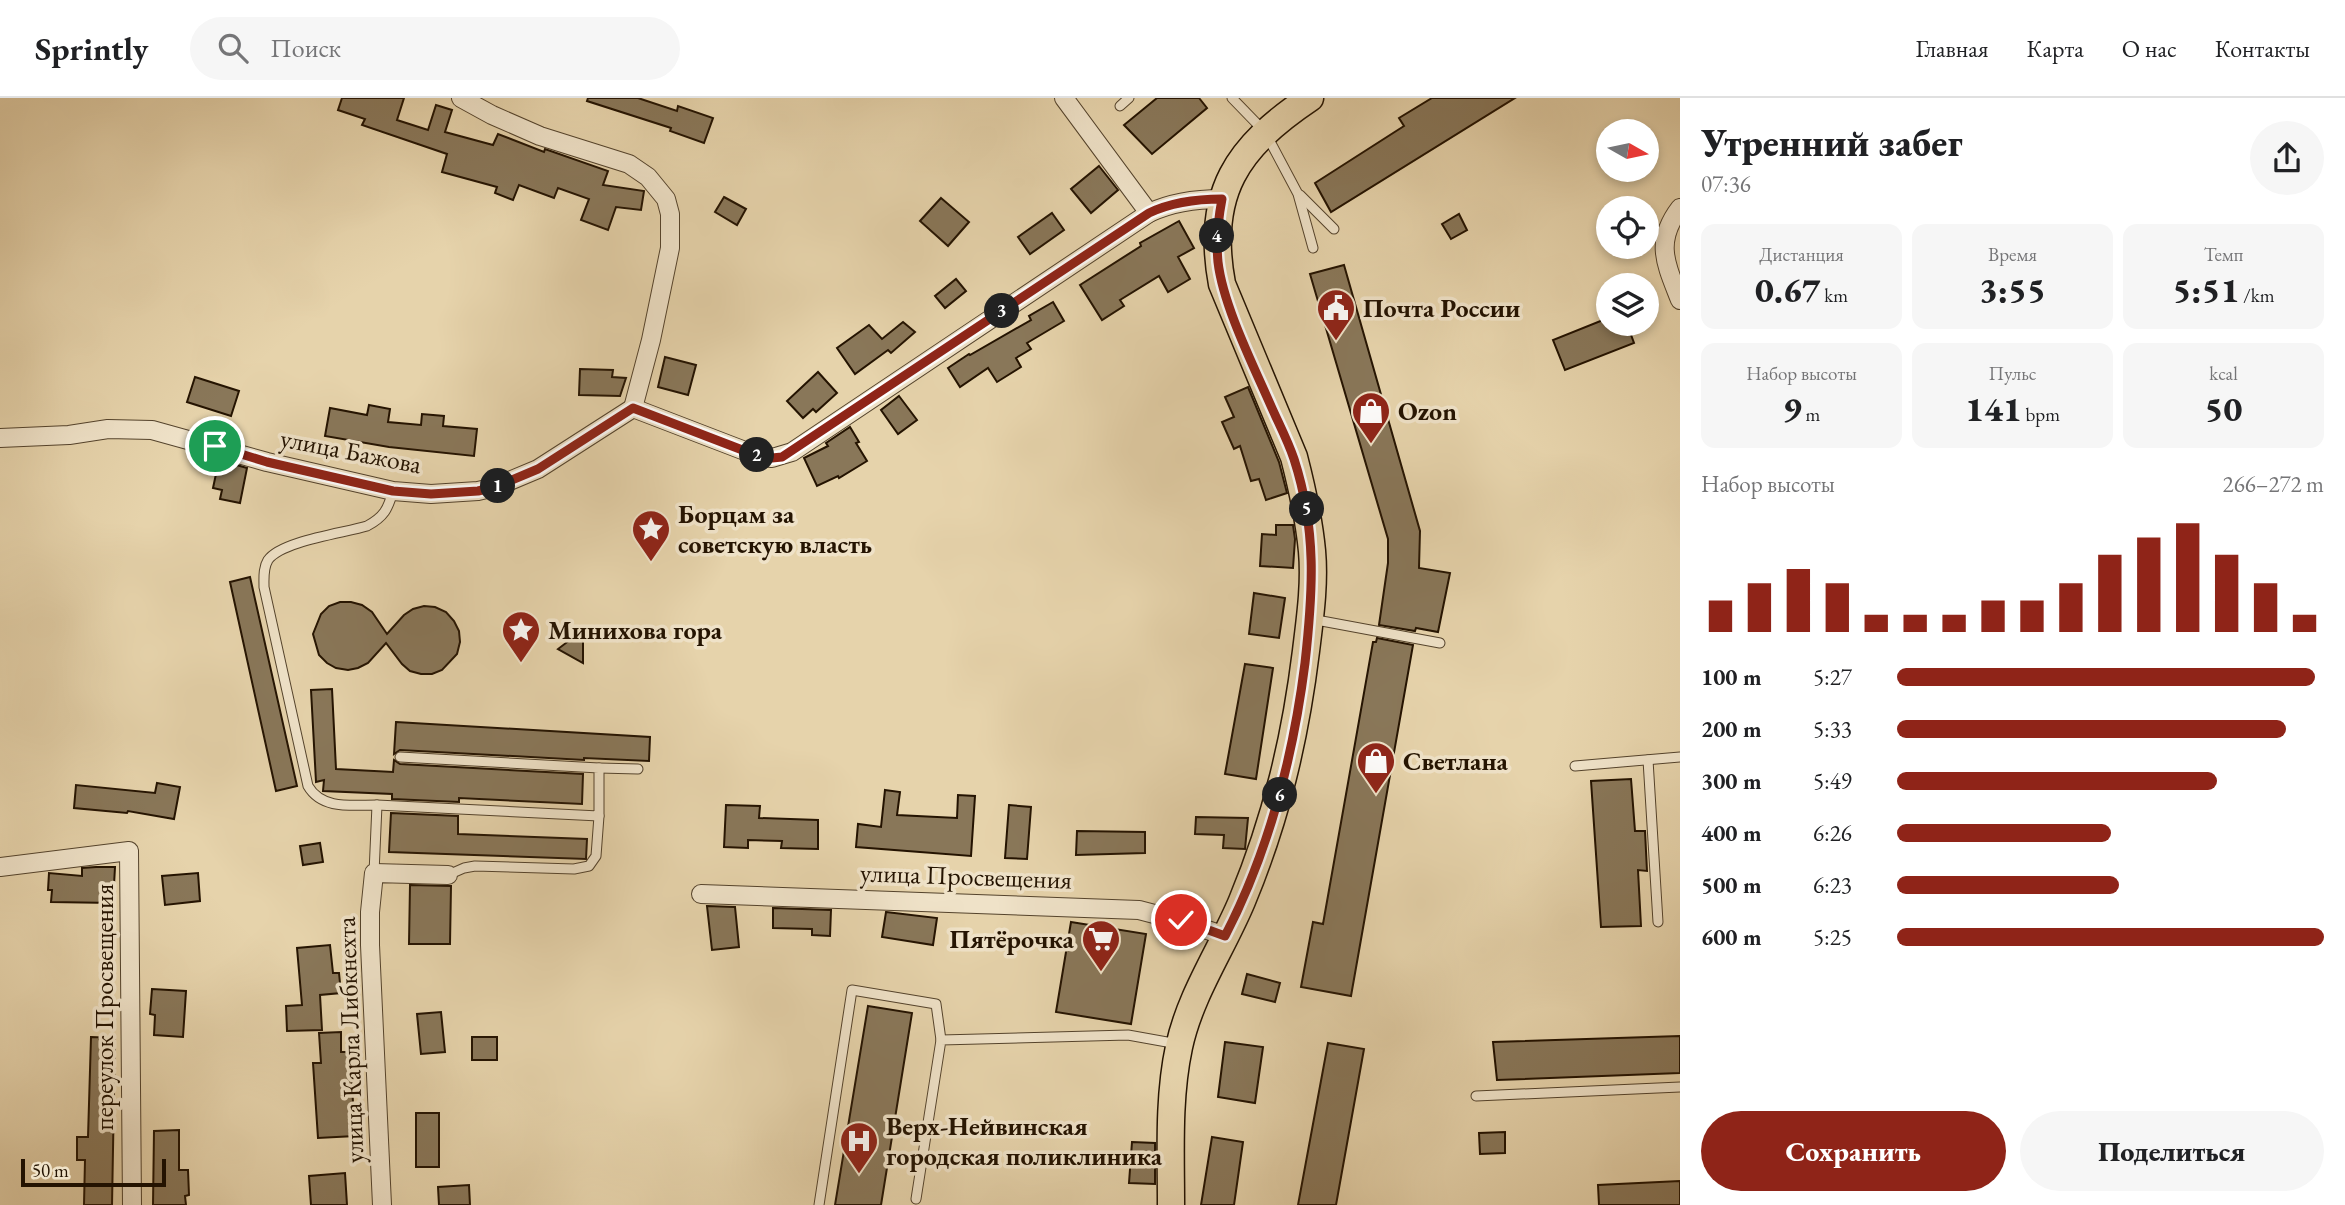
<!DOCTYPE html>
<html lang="ru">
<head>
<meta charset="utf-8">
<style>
	:root { --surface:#fff; --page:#f6f6f6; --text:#202124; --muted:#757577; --line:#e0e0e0; --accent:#8f2418 }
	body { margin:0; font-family:"EB Garamond",serif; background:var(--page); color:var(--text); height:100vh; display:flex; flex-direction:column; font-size:26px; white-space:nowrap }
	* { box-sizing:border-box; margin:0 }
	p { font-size:23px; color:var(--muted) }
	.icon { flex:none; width:38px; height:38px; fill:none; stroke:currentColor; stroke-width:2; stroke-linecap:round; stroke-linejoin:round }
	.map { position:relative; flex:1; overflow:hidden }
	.panel { display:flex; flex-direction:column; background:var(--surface); width:665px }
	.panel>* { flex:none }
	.needle { width:46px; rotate:99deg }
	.controls { position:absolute; left:1596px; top:21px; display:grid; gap:14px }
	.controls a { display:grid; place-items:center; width:63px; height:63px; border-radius:50%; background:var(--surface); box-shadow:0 4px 10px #0003; font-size:35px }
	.scale { position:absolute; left:21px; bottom:18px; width:145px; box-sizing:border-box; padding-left:7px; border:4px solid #241301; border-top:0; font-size:19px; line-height:24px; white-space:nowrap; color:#241301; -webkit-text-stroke:5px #efe2c8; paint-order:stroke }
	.pin { position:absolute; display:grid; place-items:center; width:60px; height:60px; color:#fff; margin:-30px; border:4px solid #fff; border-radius:50%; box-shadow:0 2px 7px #0007 }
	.km { position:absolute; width:35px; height:35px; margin:-18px; border-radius:50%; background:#222; color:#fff; font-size:19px; line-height:35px; text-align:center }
	.round { display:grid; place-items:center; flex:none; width:74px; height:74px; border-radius:37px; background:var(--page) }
	.head { display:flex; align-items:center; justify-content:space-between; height:119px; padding:0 21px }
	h1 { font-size:38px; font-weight:800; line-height:52px }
	.stats { display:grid; grid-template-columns:repeat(3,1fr); gap:10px; height:119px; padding:7px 21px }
	.stats div { display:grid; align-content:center; border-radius:14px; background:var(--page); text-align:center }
	.stats b { font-size:35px; font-weight:800 }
	.stats small { font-size:19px; font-weight:400 }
	.stats p { font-size:19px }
	.chart { height:196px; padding:14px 21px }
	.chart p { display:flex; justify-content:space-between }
	.chart svg { width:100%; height:126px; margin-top:7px; stroke:var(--accent); stroke-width:6 }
	.button { display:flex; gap:14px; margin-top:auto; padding:14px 21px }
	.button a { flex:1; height:80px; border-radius:42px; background:var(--accent); color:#fff; font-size:28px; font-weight:800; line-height:80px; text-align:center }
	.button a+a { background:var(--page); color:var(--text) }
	ul { padding:0 21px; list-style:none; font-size:23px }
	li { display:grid; grid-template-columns:112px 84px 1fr; align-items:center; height:52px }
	li i { height:18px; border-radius:9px; background:var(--accent) }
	header { display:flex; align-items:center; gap:42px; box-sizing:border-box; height:98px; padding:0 35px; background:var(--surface); border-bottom:2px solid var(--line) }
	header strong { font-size:33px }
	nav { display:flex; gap:38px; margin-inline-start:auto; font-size:24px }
	.search { width:490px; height:63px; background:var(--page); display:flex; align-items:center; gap:18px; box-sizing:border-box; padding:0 24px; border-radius:38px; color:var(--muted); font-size:26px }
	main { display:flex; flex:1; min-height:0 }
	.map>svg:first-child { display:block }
	.building { fill:#897759; stroke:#241301; stroke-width:2 }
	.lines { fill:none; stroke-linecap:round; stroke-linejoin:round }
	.service-casing { stroke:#54432c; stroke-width:11 }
	.minor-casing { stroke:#54432c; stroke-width:20 }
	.primary-casing { stroke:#241301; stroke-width:29 }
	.service { stroke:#efe2c8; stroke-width:9 }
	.minor { stroke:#efe2c8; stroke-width:18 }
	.primary { stroke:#e6d3ab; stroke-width:26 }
	.route-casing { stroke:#fff; stroke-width:14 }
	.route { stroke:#8f2418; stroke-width:9 }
	.labels { text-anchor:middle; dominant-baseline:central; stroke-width:7; stroke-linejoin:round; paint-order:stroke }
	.poi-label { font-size:26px; font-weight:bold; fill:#241301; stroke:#efe2c8; text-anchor:start }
	.street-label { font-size:26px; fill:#241301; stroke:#efe2c8 }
</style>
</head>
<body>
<header>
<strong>Sprintly</strong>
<div class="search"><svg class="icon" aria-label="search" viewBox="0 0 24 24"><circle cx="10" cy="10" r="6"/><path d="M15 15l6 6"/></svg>Поиск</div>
<nav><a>Главная</a><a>Карта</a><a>О нас</a><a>Контакты</a></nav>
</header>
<main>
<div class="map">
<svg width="1680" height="1107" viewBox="0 0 1680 1107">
	<rect width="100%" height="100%" fill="#e6d3ab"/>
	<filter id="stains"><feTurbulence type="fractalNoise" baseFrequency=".00286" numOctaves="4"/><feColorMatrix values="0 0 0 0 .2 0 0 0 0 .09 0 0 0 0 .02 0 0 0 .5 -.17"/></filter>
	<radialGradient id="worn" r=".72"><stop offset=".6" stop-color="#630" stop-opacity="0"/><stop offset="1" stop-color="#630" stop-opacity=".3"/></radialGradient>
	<g class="building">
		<path d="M 342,0 L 404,0 L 397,22 L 428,32 L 436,7 L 452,12 L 445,34 L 493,47 L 498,36 L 544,54 L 545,51 L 608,73 L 603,87 L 644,93 L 641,112 L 616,109 L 608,132 L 581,122 L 589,101 L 558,90 L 554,100 L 519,87 L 513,102 L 495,95 L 497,89 L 442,74 L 447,56 L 362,27 L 365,21 L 338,12 Z"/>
		<path d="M 588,0 L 638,0 L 677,13 L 678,8 L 713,20 L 704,45 L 670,33 L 671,30 L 587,3 Z"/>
		<path d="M 1157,0 L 1199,0 L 1207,10 L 1152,56 L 1124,27 Z"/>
		<path d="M 1432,0 L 1515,0 L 1331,114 L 1315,85 L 1404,28 L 1399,20 Z"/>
		<path d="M 1099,68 L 1118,92 L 1091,115 L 1071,91 Z"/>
		<path d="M 724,99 L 746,111 L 737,127 L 715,114 Z"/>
		<path d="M 941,100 L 969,124 L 948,148 L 920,123 Z"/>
		<path d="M 1052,115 L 1064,132 L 1030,156 L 1018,139 Z"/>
		<path d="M 1459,116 L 1467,132 L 1451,141 L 1442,126 Z"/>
		<path d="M 1179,123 L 1194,150 L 1178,159 L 1190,181 L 1168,194 L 1159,178 L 1120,202 L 1124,208 L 1102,222 L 1080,187 L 1141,148 L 1140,145 Z"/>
		<path d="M 1344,167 L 1420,433 L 1419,470 L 1450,475 L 1438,534 L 1416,530 L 1415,533 L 1379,527 L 1388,465 L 1388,441 L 1310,176 Z"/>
		<path d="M 956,181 L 966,193 L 945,210 L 935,198 Z"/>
		<path d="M 1053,204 L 1064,223 L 1027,245 L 1031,251 L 1016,260 L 1021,269 L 997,284 L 988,270 L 960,289 L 948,270 L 969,256 L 970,257 L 1031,222 L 1029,218 Z"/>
		<path d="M 1608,220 L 1608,226 L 1627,226 L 1634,245 L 1565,272 L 1553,242 Z"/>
		<path d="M 903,224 L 915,234 L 891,255 L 888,252 L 855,276 L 837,250 L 869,227 L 882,241 Z"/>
		<path d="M 665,259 L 696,267 L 688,297 L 658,289 Z"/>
		<path d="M 580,271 L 613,272 L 612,279 L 626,280 L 620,298 L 579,297 Z"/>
		<path d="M 818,274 L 837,295 L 816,314 L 813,311 L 803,320 L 787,303 Z"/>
		<path d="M 195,279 L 239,293 L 231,318 L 187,304 Z"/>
		<path d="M 1248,289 L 1279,364 L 1287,395 L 1266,402 L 1259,381 L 1251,383 L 1240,348 L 1234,351 L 1222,324 L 1234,319 L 1225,299 Z"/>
		<path d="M 899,298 L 917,322 L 898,336 L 881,312 Z"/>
		<path d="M 369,307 L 390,311 L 388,324 L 421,327 L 422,316 L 444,318 L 443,328 L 477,331 L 474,358 L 389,349 L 325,338 L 330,310 L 367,317 Z"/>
		<path d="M 850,329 L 859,344 L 856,345 L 867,363 L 839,380 L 838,378 L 817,388 L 804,360 L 828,348 L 826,345 Z"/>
		<path d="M 219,362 L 247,370 L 240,405 L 220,401 L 222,392 L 213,390 Z"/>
		<path d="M 1276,427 L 1293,427 L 1295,441 L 1293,470 L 1260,468 L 1262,436 L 1276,437 Z"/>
		<path d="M 250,479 L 297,688 L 276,693 L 230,484 Z"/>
		<path d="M 1254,495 L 1285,500 L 1279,540 L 1249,536 Z"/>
		<path d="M 340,504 L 351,504 L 362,507 L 372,514 L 387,536 L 404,517 L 413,511 L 424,508 L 435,509 L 446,514 L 454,523 L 459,533 L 460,544 L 457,556 L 442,572 L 432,576 L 421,576 L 410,573 L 402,566 L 386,545 L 368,565 L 358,570 L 348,572 L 336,570 L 327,565 L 319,557 L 313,536 L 321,516 L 329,508 Z"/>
		<path d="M 583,532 L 583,565 L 558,551 Z"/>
		<path d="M 1377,540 L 1413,547 L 1351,898 L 1301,889 L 1313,824 L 1323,826 L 1373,544 L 1376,544 Z"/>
		<path d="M 1245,566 L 1273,570 L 1256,681 L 1225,676 Z"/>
		<path d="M 332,591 L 336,671 L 393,674 L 394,662 L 400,666 L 583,676 L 582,706 L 459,700 L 459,704 L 392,701 L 392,696 L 323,693 L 324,682 L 316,684 L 311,592 Z"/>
		<path d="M 396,624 L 650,639 L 649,663 L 584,660 L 584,662 L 400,652 L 394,656 Z"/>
		<path d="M 1631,681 L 1635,733 L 1645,733 L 1647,773 L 1638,772 L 1641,828 L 1601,829 L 1591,683 Z"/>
		<path d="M 157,685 L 180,689 L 174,721 L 128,713 L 127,715 L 74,710 L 76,687 L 155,695 Z"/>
		<path d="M 885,692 L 900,694 L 897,717 L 957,720 L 958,697 L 975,698 L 971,758 L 856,749 L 858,726 L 881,729 Z"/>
		<path d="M 726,707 L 760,708 L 759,720 L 818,722 L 818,751 L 781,750 L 782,743 L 748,742 L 748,750 L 724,749 Z"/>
		<path d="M 1009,707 L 1031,709 L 1027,761 L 1005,760 Z"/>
		<path d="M 391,715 L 458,718 L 458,736 L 587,741 L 586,761 L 389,754 Z"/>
		<path d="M 1196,719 L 1248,720 L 1245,751 L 1223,750 L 1224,737 L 1195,736 Z"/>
		<path d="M 1077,733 L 1145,734 L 1145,755 L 1076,757 Z"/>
		<path d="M 320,745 L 323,764 L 303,767 L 300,748 Z"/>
		<path d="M 96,769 L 115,769 L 113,805 L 51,804 L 52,792 L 48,792 L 49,775 L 82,778 L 82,770 Z"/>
		<path d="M 198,775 L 200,803 L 165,807 L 162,778 Z"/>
		<path d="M 410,787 L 451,788 L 450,846 L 409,846 Z"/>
		<path d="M 707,808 L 735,809 L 739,849 L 712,852 Z"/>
		<path d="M 773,810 L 831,812 L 830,838 L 812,837 L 812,831 L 773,830 Z"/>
		<path d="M 886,814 L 937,820 L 933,847 L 882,839 Z"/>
		<path d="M 1071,824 L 1146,836 L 1131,926 L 1056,914 Z"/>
		<path d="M 330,847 L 333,875 L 339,875 L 341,895 L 320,897 L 322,932 L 287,933 L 286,908 L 302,907 L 297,850 Z"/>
		<path d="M 1247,876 L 1280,885 L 1275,904 L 1242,896 Z"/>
		<path d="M 152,891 L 186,893 L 183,939 L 154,937 L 155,917 L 150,916 Z"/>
		<path d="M 868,908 L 912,915 L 881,1107 L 835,1107 Z"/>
		<path d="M 441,914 L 445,954 L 421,956 L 417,916 Z"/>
		<path d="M 341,934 L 341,954 L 350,954 L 355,1038 L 318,1040 L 313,965 L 321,965 L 319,935 Z"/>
		<path d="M 1680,938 L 1680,975 L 1497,982 L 1493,944 Z"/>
		<path d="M 91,939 L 115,940 L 112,1107 L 84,1107 L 85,1062 L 77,1062 L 77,1039 L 88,1039 Z"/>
		<rect x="472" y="939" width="25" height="23"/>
		<path d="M 1225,944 L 1263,949 L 1255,1005 L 1218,999 Z"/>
		<path d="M 1328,945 L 1364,951 L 1336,1107 L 1298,1107 Z"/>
		<rect x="416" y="1015" width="23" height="54"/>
		<path d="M 179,1032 L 179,1072 L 188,1072 L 189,1097 L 185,1098 L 186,1107 L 153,1107 L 154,1033 Z"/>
		<path d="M 1505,1034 L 1505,1055 L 1480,1056 L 1479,1035 Z"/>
		<path d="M 1212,1039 L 1243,1044 L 1234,1107 L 1201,1107 Z"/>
		<path d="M 1132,1044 L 1155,1045 L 1155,1086 L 1129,1085 Z"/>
		<path d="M 345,1075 L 347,1107 L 311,1107 L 309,1078 Z"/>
		<path d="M 1680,1083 L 1680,1107 L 1599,1107 L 1598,1087 Z"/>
		<path d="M 469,1087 L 470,1107 L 439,1107 L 438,1089 Z"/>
	</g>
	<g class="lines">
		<defs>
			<g id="service">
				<path d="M 1232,0 L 1265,34 L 1298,96 L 1313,150"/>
				<path d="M 1120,8 L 1129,0"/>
				<path d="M 1300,97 L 1334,131"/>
				<path d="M 1311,521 L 1440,545"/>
				<path d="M 1648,662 L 1658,824"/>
				<path d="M 1575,668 L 1680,659"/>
				<path d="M 599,670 L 638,671"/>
				<path d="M 377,707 L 599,718 L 599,670 L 400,659"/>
				<path d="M 374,775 L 377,707 C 352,707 322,712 308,688 L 264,489 C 264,480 263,470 268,462 C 281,443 344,435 367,428 C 384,419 388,411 393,393"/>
				<path d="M 448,777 L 464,770 L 475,768 L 574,771 L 589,768 L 596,758 L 599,718"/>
				<path d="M 1476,998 L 1680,989"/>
				<path d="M 916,1101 L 941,942 L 1128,937 L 1178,946"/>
				<path d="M 819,1107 L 852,892 L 936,906 L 941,942"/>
			</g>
			<g id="minor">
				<path d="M 461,0 L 492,17 L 540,38 L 629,66 L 648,79 L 666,101 L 670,116 L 670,150 L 651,242 L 633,310"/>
				<path d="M 1064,0 L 1149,115"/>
				<path d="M 1680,110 C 1654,144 1666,166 1680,202"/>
				<path d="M 633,310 L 758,358 L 772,360 L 792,354 L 1149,115 C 1172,104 1196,101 1222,101"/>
				<path d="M 0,340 L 69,337 L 108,331 L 152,332 L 267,364 L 393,393 L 431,396 L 478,393 L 495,389 L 538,371 L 633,310"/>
				<path d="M 0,769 L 129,753 L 132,1107"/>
				<path d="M 701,796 L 1139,812 L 1181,823 L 1225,838"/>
				<path d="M 382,1107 L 370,847 L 370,814 L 374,775 L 448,777"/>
			</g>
			<path id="primary" d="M 1171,1107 C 1171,1055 1168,1000 1179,949 C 1190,897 1222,851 1242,803 C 1276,721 1295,642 1306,553 C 1310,520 1315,486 1312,453 C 1309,421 1302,390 1294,359 L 1222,186 C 1205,95 1237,49 1310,0"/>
		</defs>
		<use href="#service" class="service-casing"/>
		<use href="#minor" class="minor-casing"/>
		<use href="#primary" class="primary-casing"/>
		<use href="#service" class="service"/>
		<use href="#minor" class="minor"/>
		<use href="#primary" class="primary"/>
	</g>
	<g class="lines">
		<defs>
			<path id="route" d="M 215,348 L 267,364 L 393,393 L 431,396 L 478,393 L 495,389 L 538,371 L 633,310 L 758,358 L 772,360 L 782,359 L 1149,115 C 1172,104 1196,101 1222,101 C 1218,122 1216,143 1218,164 C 1223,207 1253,267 1271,308 C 1279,326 1288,343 1294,361 C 1317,432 1313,493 1305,565 C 1293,660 1269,753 1225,838 L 1181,822"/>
		</defs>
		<use href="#route" class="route-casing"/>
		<use href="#route" class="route"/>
	</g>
	<defs>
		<symbol id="civic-pin" viewBox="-11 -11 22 30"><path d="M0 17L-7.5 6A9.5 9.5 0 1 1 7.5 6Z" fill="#8f2418" stroke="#efe2c8"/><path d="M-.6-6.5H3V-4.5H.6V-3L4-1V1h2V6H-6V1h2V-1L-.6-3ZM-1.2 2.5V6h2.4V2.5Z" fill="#fff"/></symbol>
		<symbol id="shop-pin" viewBox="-11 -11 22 30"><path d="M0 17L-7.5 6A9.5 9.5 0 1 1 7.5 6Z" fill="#8f2418" stroke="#efe2c8"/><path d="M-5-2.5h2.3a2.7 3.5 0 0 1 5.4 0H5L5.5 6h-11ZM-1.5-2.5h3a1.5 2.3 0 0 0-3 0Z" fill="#fff"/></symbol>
		<symbol id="sight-pin" viewBox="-11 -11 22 30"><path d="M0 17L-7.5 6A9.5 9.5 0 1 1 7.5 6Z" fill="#8f2418" stroke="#efe2c8"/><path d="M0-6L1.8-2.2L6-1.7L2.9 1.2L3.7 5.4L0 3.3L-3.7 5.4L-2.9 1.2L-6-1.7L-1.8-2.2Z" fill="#fff"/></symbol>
		<symbol id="supermarket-pin" viewBox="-11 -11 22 30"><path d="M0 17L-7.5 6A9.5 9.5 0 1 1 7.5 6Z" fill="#8f2418" stroke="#efe2c8"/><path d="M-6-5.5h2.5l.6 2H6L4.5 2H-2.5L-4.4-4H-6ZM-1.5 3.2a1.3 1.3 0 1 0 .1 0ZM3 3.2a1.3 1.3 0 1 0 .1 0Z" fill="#fff"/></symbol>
		<symbol id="hospital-pin" viewBox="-11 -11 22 30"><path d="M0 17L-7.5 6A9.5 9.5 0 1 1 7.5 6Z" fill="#8f2418" stroke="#efe2c8"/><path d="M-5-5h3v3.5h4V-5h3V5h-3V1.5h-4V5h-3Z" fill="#fff"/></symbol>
	</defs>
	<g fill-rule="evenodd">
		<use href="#civic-pin" x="1314" y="188" width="44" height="60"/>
		<use href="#shop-pin" x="1349" y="291" width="44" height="60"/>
		<use href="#sight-pin" x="629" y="409" width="44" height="60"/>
		<use href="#sight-pin" x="499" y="510" width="44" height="60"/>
		<use href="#shop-pin" x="1354" y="641" width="44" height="60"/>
		<use href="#supermarket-pin" x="1079" y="819" width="44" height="60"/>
		<use href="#hospital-pin" x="837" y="1021" width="44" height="60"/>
	</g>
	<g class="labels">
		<g class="poi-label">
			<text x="1363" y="210">Почта России</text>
			<text x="1398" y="313">Ozon</text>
			<text x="678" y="416">Борцам за<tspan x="678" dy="30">советскую власть</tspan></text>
			<text x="548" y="532">Минихова гора</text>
			<text x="1403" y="663">Светлана</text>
			<text x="1074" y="841" text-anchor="end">Пятёрочка</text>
			<text x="886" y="1028">Верх-Нейвинская<tspan x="886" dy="30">городская поликлиника</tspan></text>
		</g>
		<g class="street-label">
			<text transform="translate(351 353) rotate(11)">улица Бажова</text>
			<text transform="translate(966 778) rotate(2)">улица Просвещения</text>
			<text transform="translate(104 909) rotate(-90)">переулок Просвещения</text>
			<text transform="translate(350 942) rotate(-92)">улица Карла Либкнехта</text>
		</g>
	</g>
	<rect width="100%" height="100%" filter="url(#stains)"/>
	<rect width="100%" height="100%" fill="url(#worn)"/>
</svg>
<div class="controls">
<a><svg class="needle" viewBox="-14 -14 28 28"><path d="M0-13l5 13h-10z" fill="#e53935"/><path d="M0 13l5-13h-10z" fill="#757577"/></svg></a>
<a><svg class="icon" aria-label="locate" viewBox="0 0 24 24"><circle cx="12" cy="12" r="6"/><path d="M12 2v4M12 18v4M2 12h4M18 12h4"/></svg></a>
<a><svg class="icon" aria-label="layers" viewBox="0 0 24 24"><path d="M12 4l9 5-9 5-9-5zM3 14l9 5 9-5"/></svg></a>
</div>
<div class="scale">50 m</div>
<div class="pin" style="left:215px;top:348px;background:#1e9e55"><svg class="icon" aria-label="arrive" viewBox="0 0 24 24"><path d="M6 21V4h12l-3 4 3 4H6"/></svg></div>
<div class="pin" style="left:1181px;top:822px;background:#d93025"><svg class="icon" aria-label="check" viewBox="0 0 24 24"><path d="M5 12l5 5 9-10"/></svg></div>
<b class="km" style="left:498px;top:388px">1</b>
<b class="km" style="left:757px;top:357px">2</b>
<b class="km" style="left:1002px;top:213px">3</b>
<b class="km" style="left:1217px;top:138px">4</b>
<b class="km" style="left:1307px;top:411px">5</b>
<b class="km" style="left:1280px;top:697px">6</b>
</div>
<section class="panel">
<div class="head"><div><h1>Утренний забег</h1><p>07:36</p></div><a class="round"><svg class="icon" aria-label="share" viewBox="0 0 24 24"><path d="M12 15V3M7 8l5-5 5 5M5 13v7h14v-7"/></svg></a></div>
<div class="stats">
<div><p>Дистанция</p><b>0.67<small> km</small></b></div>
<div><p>Время</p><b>3:55</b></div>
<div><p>Темп</p><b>5:51<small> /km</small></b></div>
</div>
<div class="stats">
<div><p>Набор высоты</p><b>9<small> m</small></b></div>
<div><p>Пульс</p><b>141<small> bpm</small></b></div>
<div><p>kcal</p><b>50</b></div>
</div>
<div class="chart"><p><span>Набор высоты</span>266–272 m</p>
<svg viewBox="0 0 160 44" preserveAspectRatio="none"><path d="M5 44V33M15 44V27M25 44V22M35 44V27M45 44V38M55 44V38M65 44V38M75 44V33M85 44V33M95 44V27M105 44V17M115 44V11M125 44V6M135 44V17M145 44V27M155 44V38"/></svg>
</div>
<ul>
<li><b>100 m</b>5:27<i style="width:98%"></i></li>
<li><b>200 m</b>5:33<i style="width:91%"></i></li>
<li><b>300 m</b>5:49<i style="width:75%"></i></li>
<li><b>400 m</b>6:26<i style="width:50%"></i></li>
<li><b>500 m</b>6:23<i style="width:52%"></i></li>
<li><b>600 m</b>5:25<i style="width:100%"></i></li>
</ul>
<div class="button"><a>Сохранить</a><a>Поделиться</a></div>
</section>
</main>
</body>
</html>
